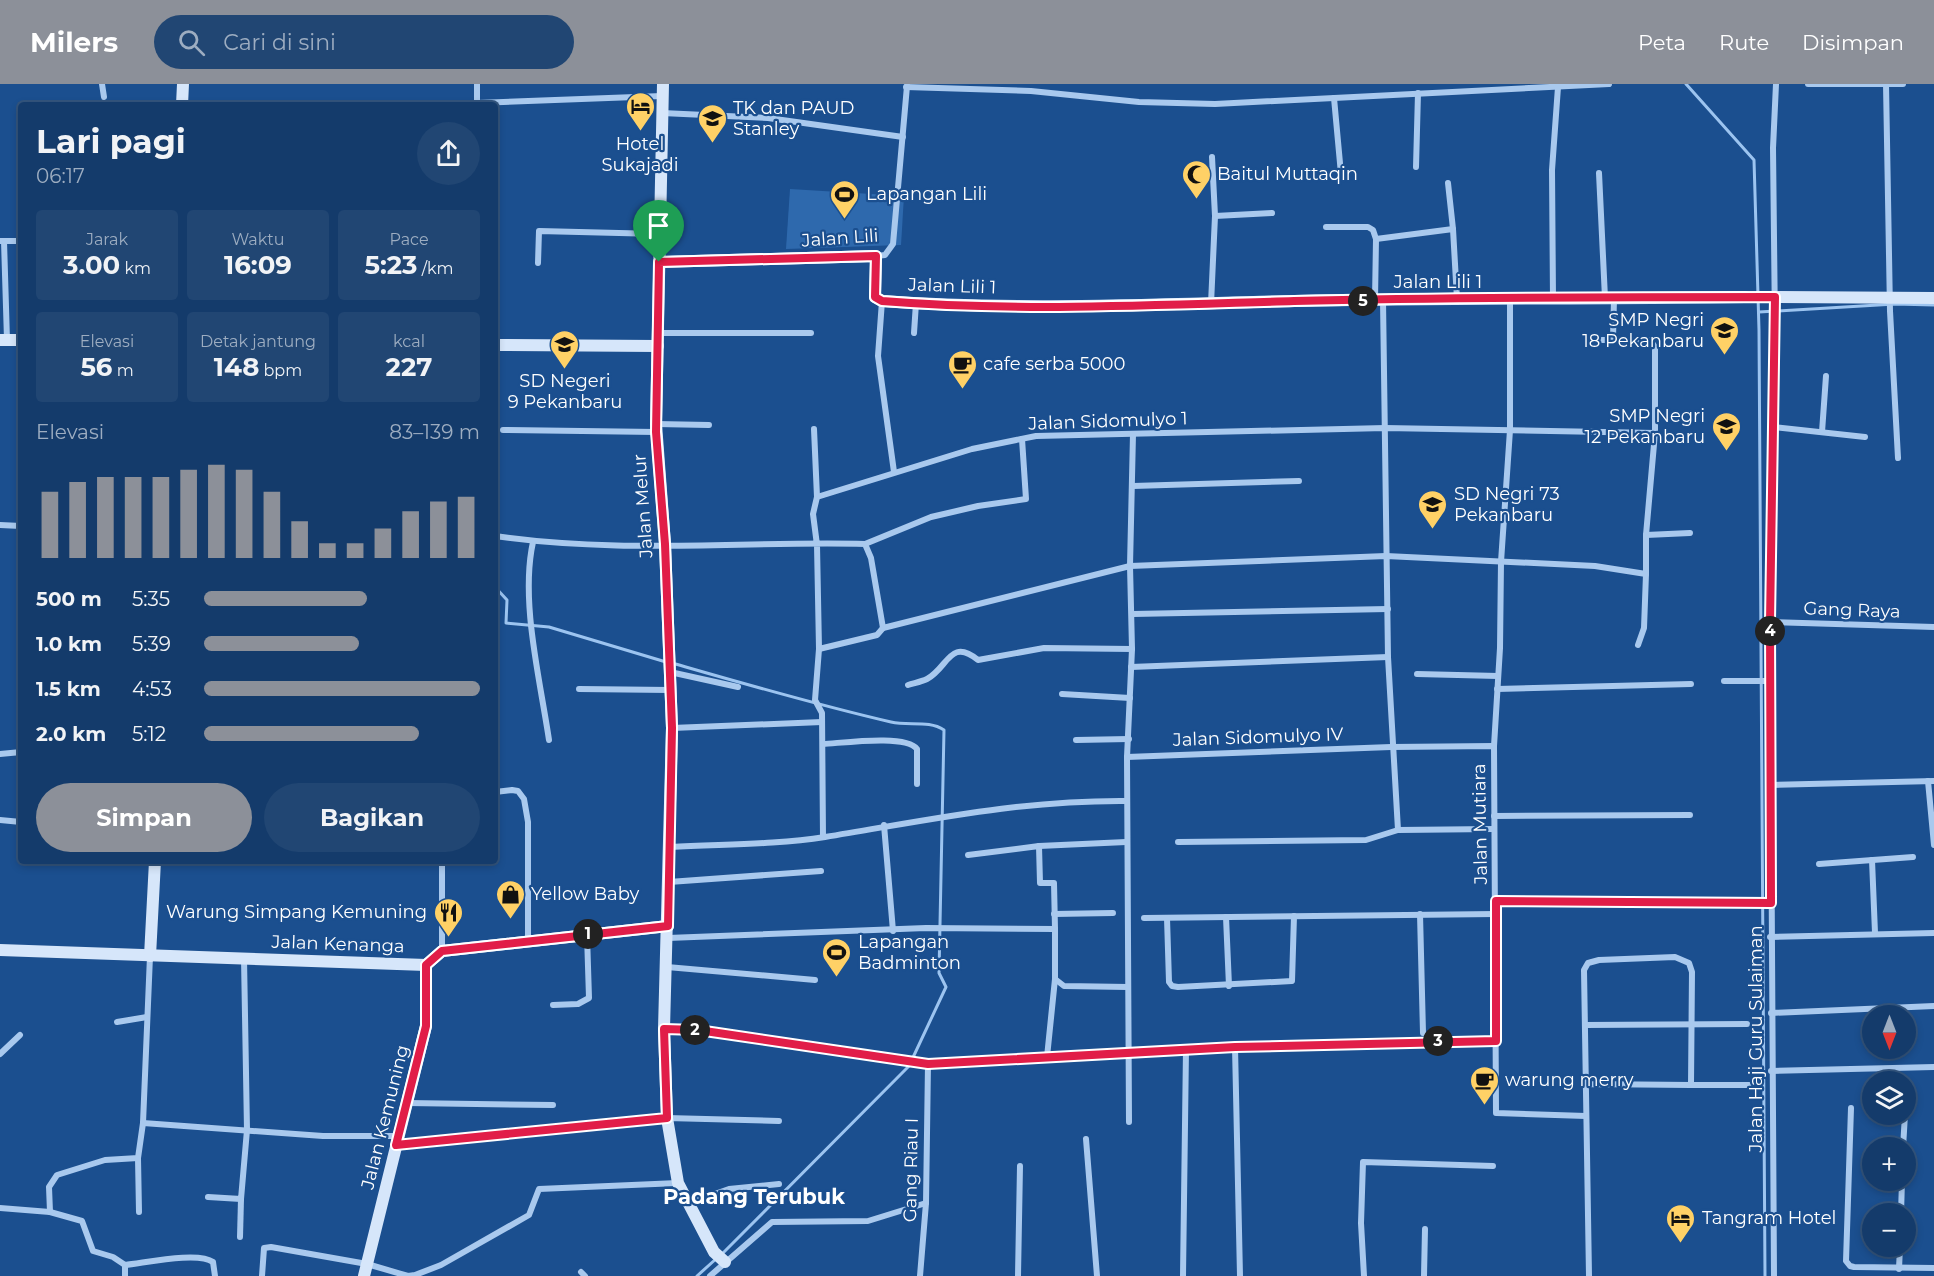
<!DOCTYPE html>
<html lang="id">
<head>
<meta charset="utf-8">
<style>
	:root { --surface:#143b6b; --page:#214673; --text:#f1f3f6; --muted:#9dadc1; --line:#33557e; --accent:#8c9099 }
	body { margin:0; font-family:Montserrat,sans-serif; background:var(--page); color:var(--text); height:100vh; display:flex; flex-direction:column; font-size:22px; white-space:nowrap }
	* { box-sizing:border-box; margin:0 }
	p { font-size:20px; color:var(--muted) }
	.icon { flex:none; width:33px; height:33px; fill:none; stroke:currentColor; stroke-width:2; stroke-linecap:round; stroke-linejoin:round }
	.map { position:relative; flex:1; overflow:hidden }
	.drawer { position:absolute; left:18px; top:18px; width:480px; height:762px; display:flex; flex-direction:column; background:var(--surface); border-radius:6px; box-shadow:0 3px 9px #0003,0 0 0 2px var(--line) }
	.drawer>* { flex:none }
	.needle { width:39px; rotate:180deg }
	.controls { position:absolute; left:1862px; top:921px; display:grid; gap:12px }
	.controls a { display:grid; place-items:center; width:54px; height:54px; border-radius:50%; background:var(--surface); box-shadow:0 3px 9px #0003,0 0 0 2px var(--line); font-size:30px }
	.pin { position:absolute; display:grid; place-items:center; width:51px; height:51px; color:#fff; margin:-62px -26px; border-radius:50% 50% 50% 0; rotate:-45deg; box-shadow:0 0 6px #0007 }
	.pin .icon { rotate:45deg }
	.km { position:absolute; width:30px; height:30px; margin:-15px; border-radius:50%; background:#222; color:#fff; font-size:16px; line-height:30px; text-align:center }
	.round { display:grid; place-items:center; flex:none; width:63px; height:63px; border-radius:32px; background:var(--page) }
	.summary { display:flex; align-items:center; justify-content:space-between; height:102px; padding:0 18px }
	h1 { font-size:33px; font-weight:700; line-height:45px }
	.figures { display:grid; grid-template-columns:repeat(3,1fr); gap:9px; height:102px; padding:6px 18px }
	.figures div { display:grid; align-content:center; border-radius:6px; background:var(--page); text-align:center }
	.figures b { font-size:26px; font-weight:700 }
	.figures small { font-size:16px; font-weight:400 }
	.figures p { font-size:16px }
	.chart { height:168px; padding:12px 18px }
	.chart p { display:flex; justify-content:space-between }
	.chart svg { width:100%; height:108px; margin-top:6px; stroke:var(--accent); stroke-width:6 }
	.cta { display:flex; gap:12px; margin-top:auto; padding:12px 18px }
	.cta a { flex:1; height:69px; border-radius:36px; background:var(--accent); color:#fff; font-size:24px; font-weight:700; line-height:69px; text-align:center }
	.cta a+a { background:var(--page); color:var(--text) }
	ul { padding:0 18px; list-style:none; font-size:20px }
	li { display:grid; grid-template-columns:96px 72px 1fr; align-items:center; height:45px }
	li i { height:15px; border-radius:8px; background:var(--accent) }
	header { display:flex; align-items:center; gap:36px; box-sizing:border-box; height:84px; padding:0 30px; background:var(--accent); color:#fff }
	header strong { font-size:28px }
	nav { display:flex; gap:33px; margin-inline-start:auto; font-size:21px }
	.search { width:420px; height:54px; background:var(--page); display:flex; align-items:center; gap:15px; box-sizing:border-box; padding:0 21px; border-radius:33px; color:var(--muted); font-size:22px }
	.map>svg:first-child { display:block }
	.green { fill:#2e69ad }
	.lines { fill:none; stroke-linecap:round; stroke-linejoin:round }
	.stream { stroke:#9cc4f0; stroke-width:3 }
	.street { stroke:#a9c9ee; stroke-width:6 }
	.secondary { stroke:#d6e6fa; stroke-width:12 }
	.route-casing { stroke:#fff; stroke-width:12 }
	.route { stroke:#e11d48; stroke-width:8 }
	.labels { text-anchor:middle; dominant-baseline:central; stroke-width:4.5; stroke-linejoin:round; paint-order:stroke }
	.poi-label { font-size:18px; fill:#fff; stroke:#1b4f8f; text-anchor:start }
	.street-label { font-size:18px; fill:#fff; stroke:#1b4f8f }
	.quarter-label { font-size:21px; font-weight:bold; fill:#fff; stroke:#1b4f8f }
</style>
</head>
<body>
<header>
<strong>Milers</strong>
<div class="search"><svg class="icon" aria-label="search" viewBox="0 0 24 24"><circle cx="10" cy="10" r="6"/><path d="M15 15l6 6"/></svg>Cari di sini</div>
<nav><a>Peta</a><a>Rute</a><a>Disimpan</a></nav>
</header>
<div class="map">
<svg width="1934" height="1192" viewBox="0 0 1934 1192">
	<rect width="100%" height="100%" fill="#1b4f8f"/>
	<path class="green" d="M 790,105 L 904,112 L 901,161 L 786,165 Z"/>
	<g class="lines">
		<g class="stream">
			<path d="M 1686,0 L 1754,76 L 1759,246 L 1765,1192"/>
			<path d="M 1759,228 L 1895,220 L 1934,221"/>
			<path d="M 495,503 L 507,516 L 506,539 L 549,543 L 666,578"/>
			<path d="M 672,579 C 745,600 817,621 891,638 C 909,642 929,636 944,646 L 939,889 L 946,903 L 909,982 L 722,1170"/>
			<path d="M 697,1192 L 717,1174"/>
		</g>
		<g class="street">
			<path d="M 102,0 L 104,13"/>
			<path d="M 477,0 L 477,19"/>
			<path d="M 1808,0 L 1903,0"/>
			<path d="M 1886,0 L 1890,227 L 1898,374"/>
			<path d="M 906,3 L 1031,7 L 1139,18 L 1215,20 L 1609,0"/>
			<path d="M 1334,14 L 1341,90"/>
			<path d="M 423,21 L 662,12"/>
			<path d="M 662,29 L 768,34 L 903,53"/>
			<path d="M 495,70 L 495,67"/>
			<path d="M 1416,83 L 1418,9"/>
			<path d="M 1599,89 L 1605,214"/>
			<path d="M 1448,99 L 1453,145"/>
			<path d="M 1215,132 L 1272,129"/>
			<path d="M 1326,143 L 1368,143 L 1373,146 L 1376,155 L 1375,216"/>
			<path d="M 1376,155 L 1453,145 L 1457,215"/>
			<path d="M 1,157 L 21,157"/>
			<path d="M 4,157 L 7,256"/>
			<path d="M 876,172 L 885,171 L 893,160 L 907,2"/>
			<path d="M 538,179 L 539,147 L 659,150"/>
			<path d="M 495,187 L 497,261"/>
			<path d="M 1745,213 L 1770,213"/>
			<path d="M 1553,215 L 1552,86 L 1558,3"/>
			<path d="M 882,217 L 878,272 L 894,388"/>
			<path d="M 1211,220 L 1215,132 L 1212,73"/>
			<path d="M 658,249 L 811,249"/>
			<path d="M 914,249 L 916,219"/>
			<path d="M 1613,254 L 1614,215"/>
			<path d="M 1600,256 L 1650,256 L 1655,263 L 1655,349"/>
			<path d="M 656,340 L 709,341"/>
			<path d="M 1774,343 L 1865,353"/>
			<path d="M 814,345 L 817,413"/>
			<path d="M 503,346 L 656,348"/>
			<path d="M 1822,348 L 1826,292"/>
			<path d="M 1133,402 L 1299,397"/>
			<path d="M 0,441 L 21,442"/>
			<path d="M 1646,451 L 1690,449"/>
			<path d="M 495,452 C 617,470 742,457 865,460 L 871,474 L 883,544 L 1130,482 L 1386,472 L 1595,482 L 1646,490 L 1646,451 L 1655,349 L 1385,344 L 1036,352 L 972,365 L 817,413 L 813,430 L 817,461 L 819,565 L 815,616 L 822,629 L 823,753"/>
			<path d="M 533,458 C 520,517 540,595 549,656"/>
			<path d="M 865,460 L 931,433 L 978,422 L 1026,415 L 1022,355"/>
			<path d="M 1133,530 L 1388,525"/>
			<path d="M 1770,538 L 1934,543"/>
			<path d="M 1638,561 L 1644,544 L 1646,490"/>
			<path d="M 819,565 L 877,551 L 883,544"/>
			<path d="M 1131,583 L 1388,573"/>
			<path d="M 670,588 L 738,603"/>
			<path d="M 1417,590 L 1498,592"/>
			<path d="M 1724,597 L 1771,597"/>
			<path d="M 908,601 C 914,599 921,598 927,595 C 948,584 950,553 978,576 L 1044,564 L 1132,565"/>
			<path d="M 579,605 L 670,606"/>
			<path d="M 1497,605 L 1691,600"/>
			<path d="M 1062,610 L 1130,614"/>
			<path d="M 672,644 L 822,638"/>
			<path d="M 1076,656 L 1129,655"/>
			<path d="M 823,660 C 843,659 906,650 917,665 L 917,700"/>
			<path d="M 1494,662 L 1500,564 L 1501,478 L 1510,346 L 1510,216"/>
			<path d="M 0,670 L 21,668"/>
			<path d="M 1127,673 L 1391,663 L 1494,662 L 1496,1029 L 1586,1032"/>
			<path d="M 1928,697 L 1934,761"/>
			<path d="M 1770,701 L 1934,697"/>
			<path d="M 495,708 L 512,706 L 518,707 L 524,715 L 528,738 L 528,857"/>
			<path d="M 1494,732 L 1690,731"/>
			<path d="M 0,736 L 21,738"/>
			<path d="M 884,741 L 893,847"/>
			<path d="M 1398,746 L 1494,745"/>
			<path d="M 1178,758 L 1366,756 L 1398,746 L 1388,573 L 1383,216"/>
			<path d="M 1039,762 L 1126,758"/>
			<path d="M 671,763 C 721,760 775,761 825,753 C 929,736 1020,716 1127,717"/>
			<path d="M 968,771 L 1039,762 L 1040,799 L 1054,799 L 1055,845"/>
			<path d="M 1872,776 L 1875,849"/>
			<path d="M 442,777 L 442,866"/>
			<path d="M 1819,780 L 1913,773"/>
			<path d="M 669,798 L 821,787"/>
			<path d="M 1496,817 L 1771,819"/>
			<path d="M 1054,830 L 1113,829"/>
			<path d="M 1420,830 L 1423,949"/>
			<path d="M 1226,833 L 1229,902"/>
			<path d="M 1144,834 L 1496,830"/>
			<path d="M 1167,834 L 1169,898 L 1172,902 L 1178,903 L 1292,897 L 1294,832"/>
			<path d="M 1770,853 L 1934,849"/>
			<path d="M 668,854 L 926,844 L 1055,845 L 1055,895 L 1064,902 L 1128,903"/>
			<path d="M 667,883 L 815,896"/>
			<path d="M 553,921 L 578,920 L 589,914 L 587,851"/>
			<path d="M 1771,929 L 1934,922"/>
			<path d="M 117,938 L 147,933"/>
			<path d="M 1585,941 L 1747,940"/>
			<path d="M 664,945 L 698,946 L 928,980 L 1235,963 L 1496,957"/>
			<path d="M 1235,963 L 1240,1192"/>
			<path d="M 0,970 L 20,951"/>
			<path d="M 1047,973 L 1055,895"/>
			<path d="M 1771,987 L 1934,983"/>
			<path d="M 1586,1000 L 1691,1001 L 1692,888 L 1689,879 L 1675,873 L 1599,876 L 1588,879 L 1584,886 C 1586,988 1587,1090 1589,1192"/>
			<path d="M 1691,1001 L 1757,1001"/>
			<path d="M 407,1019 L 553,1021"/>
			<path d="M 1851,1024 L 1846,1177 L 1850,1182 L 1854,1183 L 1934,1184"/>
			<path d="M 1129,1038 L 1127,673 L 1132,565 L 1130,482 L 1133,350"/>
			<path d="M 143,1039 L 323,1052 L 398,1052"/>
			<path d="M 1086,1055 L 1097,1192"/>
			<path d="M 396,1061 L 667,1034 L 779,1037"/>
			<path d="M 1903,1064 L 1905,1030"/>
			<path d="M 138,1074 L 139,1128"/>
			<path d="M 208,1113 L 241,1115 L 247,1046 L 244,874"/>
			<path d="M 689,1119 L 729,1105 L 779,1100"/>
			<path d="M 0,1124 L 50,1128 L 82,1137 L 93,1167 L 113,1173 L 125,1181 C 145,1179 198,1167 213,1178 L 215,1192"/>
			<path d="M 50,1128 L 49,1103 L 57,1091 L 105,1076 L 138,1074 L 143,1039 L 150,872"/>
			<path d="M 1901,1130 L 1902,1096"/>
			<path d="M 240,1153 L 241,1115"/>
			<path d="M 125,1181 L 125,1192"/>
			<path d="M 1899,1185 L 1900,1162"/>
			<path d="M 581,1188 L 585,1192"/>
			<path d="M 262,1192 L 264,1164 L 271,1163 L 367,1180 L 408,1192 L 415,1191 L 441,1181 L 529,1131 L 539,1105 L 678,1099"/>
			<path d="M 710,1192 L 772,1138 L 868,1137 L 926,1119"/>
			<path d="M 920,1192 L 926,1119 L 928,980"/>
			<path d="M 1018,1192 L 1020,1082"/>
			<path d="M 1183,1192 L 1186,965"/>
			<path d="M 1364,1192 L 1361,1139 L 1363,1078 L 1493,1082"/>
			<path d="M 1424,1192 L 1425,1145"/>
			<path d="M 1774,1192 L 1770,538 L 1775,243 L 1773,64 L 1776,0"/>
		</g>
		<g class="secondary">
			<path d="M 663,0 L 656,340 L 665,460 L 672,644 L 664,945 L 667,1034 L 678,1099 L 714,1168 L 725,1178"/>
			<path d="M 182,21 L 183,0"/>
			<path d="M 659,178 L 876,172 L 875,213 L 882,217 C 1020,227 1158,220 1295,217 C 1445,214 1595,215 1745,213"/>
			<path d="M 1770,213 L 1934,214"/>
			<path d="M 0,256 L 21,256"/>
			<path d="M 495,261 L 658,262"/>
			<path d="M 0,866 L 426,881 L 442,867 L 451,866 L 668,842"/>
			<path d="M 150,872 L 155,777"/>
			<path d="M 364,1192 L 426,942 L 426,881"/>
		</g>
	</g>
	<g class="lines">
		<defs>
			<path id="route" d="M 876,172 L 875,213 L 882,217 C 1019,228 1157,221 1294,217 C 1454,213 1615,213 1775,213 L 1770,538 L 1771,819 L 1496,817 L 1496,957 L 1235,963 L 928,980 L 698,946 L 664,945 L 667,1034 L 396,1061 L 426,942 L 426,881 L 442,867 L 451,866 L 668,842 L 672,644 L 665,460 L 656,348 L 659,178 Z"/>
		</defs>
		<use href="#route" class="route-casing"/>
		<use href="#route" class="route"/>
	</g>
	<defs>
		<symbol id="hotel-pin" viewBox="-11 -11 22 30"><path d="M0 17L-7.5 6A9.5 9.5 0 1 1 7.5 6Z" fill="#ffd166" stroke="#1b4f8f"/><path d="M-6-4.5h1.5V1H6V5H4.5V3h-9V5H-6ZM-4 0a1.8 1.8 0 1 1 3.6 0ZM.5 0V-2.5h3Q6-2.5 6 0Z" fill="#111"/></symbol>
		<symbol id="school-pin" viewBox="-11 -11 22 30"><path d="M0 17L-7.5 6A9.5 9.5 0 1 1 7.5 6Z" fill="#ffd166" stroke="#1b4f8f"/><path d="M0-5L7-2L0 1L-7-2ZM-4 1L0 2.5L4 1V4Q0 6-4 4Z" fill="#111"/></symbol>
		<symbol id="mosque-pin" viewBox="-11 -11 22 30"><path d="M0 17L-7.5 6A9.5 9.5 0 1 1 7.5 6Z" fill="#ffd166" stroke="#1b4f8f"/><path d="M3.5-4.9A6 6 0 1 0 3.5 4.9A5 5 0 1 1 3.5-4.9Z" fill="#111"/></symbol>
		<symbol id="stadium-pin" viewBox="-11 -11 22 30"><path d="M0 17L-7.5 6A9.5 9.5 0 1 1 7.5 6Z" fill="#ffd166" stroke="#1b4f8f"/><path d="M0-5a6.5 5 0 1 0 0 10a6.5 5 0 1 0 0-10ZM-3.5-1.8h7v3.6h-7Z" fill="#111"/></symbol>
		<symbol id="cafe-pin" viewBox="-11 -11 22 30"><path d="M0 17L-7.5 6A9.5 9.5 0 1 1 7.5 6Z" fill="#ffd166" stroke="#1b4f8f"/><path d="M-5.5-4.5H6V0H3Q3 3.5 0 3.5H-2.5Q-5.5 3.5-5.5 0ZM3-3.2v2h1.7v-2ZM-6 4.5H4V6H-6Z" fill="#111"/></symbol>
		<symbol id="shop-pin" viewBox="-11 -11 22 30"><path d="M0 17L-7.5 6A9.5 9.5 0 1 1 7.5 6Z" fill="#ffd166" stroke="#1b4f8f"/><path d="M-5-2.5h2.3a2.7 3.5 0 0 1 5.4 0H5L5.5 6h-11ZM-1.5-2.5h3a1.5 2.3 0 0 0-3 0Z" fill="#111"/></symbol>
		<symbol id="restaurant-pin" viewBox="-11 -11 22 30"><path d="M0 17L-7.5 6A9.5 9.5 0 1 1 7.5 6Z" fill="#ffd166" stroke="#1b4f8f"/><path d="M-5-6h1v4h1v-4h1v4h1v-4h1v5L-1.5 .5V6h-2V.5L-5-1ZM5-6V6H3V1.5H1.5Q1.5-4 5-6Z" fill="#111"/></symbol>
	</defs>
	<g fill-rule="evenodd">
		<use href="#hotel-pin" x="624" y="6" width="33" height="45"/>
		<use href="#school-pin" x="696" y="18" width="33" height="45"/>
		<use href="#mosque-pin" x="1180" y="74" width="33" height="45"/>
		<use href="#stadium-pin" x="828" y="94" width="33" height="45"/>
		<use href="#school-pin" x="1708" y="230" width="33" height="45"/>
		<use href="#school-pin" x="548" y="244" width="33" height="45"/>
		<use href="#cafe-pin" x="946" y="264" width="33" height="45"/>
		<use href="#school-pin" x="1710" y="326" width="33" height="45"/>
		<use href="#school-pin" x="1416" y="404" width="33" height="45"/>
		<use href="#shop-pin" x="494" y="794" width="33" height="45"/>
		<use href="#restaurant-pin" x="432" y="812" width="33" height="45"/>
		<use href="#stadium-pin" x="820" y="852" width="33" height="45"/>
		<use href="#cafe-pin" x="1468" y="980" width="33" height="45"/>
		<use href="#hotel-pin" x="1664" y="1118" width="33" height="45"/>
	</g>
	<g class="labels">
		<g class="poi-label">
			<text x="733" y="24">TK dan PAUD<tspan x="733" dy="21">Stanley</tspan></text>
			<text x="640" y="60" text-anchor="middle">Hotel<tspan x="640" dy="21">Sukajadi</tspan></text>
			<text x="1217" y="90">Baitul Muttaqin</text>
			<text x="866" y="110">Lapangan Lili</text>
			<text x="1704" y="236" text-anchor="end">SMP Negri<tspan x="1704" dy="21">18 Pekanbaru</tspan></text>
			<text x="983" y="280">cafe serba 5000</text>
			<text x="565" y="297" text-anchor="middle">SD Negeri<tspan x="565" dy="21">9 Pekanbaru</tspan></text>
			<text x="1705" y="332" text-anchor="end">SMP Negri<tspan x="1705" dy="21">12 Pekanbaru</tspan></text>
			<text x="1454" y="410">SD Negri 73<tspan x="1454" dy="21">Pekanbaru</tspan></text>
			<text x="531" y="810">Yellow Baby</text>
			<text x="427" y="828" text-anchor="end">Warung Simpang Kemuning</text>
			<text x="858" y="858">Lapangan<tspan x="858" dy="21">Badminton</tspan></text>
			<text x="1505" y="996">warung merry</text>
			<text x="1702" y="1134">Tangram Hotel</text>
		</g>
		<g class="street-label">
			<text transform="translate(840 154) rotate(-4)">Jalan Lili</text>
			<text x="1438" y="198">Jalan Lili 1</text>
			<text transform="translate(952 202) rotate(2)">Jalan Lili 1</text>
			<text transform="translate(1108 337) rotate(-2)">Jalan Sidomulyo 1</text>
			<text transform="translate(643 422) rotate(-94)">Jalan Melur</text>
			<text transform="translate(1852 526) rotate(2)">Gang Raya</text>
			<text transform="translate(1258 653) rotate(-2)">Jalan Sidomulyo IV</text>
			<text transform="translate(1480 740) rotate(-91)">Jalan Mutiara</text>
			<text transform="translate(338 860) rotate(2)">Jalan Kenanga</text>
			<text transform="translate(1756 955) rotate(-90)">Jalan Haji Guru Sulaiman</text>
			<text transform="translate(385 1033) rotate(-76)">Jalan Kemuning</text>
			<text transform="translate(911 1086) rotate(-89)">Gang Riau I</text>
		</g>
		<g class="quarter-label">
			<text x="754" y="1112">Padang Terubuk</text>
		</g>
	</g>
</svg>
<div class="controls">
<a><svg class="needle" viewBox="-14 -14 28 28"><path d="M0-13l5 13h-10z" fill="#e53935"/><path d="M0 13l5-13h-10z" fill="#9dadc1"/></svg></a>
<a><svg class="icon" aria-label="layers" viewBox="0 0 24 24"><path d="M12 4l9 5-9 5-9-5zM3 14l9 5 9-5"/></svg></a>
<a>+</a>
<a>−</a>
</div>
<div class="pin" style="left:659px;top:178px;background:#1e9e55"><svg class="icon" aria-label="arrive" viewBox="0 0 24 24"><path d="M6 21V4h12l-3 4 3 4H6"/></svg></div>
<b class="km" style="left:588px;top:850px">1</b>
<b class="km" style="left:695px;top:946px">2</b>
<b class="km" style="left:1438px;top:957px">3</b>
<b class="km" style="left:1770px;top:547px">4</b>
<b class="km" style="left:1363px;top:217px">5</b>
<section class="drawer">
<div class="summary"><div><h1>Lari pagi</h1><p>06:17</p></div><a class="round"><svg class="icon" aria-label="share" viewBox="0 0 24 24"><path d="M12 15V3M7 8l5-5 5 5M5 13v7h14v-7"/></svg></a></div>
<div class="figures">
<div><p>Jarak</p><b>3.00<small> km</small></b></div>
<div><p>Waktu</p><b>16:09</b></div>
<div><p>Pace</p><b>5:23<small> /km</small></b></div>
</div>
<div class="figures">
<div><p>Elevasi</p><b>56<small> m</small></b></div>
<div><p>Detak jantung</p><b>148<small> bpm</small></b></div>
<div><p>kcal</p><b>227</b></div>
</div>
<div class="chart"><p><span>Elevasi</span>83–139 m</p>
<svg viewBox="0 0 160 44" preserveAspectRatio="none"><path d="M5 44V17M15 44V13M25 44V11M35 44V11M45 44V11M55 44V8M65 44V6M75 44V8M85 44V17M95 44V29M105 44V38M115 44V38M125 44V32M135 44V25M145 44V21M155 44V19"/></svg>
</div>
<ul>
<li><b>500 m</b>5:35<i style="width:59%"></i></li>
<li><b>1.0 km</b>5:39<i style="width:56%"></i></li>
<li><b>1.5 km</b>4:53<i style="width:100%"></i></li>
<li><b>2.0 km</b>5:12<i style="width:78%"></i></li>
</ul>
<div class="cta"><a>Simpan</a><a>Bagikan</a></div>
</section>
</div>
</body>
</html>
